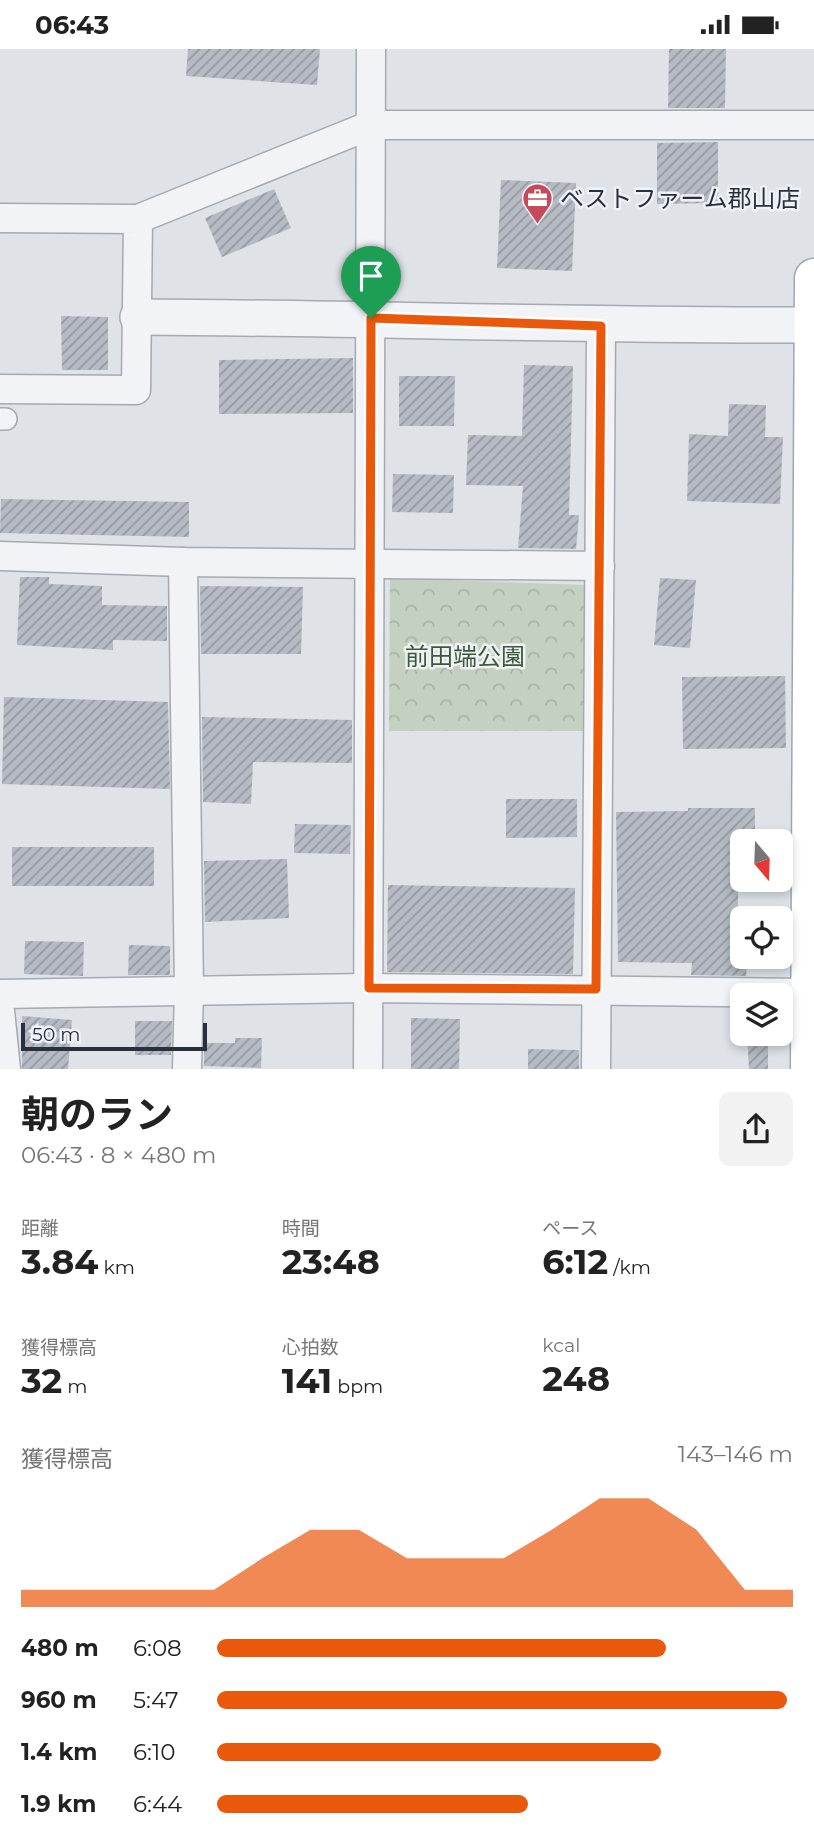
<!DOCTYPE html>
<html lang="ja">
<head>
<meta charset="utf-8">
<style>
	:root { --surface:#fff; --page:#f2f2f2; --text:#222; --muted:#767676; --accent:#ea580c }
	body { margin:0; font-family:Montserrat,"Noto Sans JP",sans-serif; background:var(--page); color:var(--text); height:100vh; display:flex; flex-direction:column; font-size:26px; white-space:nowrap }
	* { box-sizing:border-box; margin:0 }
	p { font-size:23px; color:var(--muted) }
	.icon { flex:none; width:38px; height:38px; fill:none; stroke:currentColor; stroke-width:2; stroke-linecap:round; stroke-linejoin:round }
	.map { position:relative; height:1020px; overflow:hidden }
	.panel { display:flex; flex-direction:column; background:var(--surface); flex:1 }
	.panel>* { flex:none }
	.needle { width:46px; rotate:161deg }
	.fabs { position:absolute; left:730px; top:780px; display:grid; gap:14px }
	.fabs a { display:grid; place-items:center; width:63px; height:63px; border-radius:10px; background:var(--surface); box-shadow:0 4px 10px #0003; font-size:35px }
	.scale { position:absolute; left:21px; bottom:18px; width:186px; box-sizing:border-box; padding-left:7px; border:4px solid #29303d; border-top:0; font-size:19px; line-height:24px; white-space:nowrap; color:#29303d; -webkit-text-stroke:5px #eef1f5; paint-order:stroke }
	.pin { position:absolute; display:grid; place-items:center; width:60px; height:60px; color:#fff; margin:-72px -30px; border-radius:50% 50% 50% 0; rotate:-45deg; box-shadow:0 0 7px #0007 }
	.pin .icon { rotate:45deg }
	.round { display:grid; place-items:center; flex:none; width:74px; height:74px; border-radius:10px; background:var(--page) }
	.overview { display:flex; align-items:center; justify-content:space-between; height:119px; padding:0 21px }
	h1 { font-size:38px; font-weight:700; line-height:52px }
	.figures { display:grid; grid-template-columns:repeat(3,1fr); gap:10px; height:119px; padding:7px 21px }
	.figures div { display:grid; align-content:center }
	.figures b { font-size:35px; font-weight:700 }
	.figures small { font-size:19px; font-weight:400 }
	.figures p { font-size:19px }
	.chart { height:196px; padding:14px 21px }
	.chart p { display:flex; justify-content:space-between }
	.chart svg { width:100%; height:126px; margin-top:7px; fill:var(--accent); opacity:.7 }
	ul { padding:0 21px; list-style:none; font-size:23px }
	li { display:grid; grid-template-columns:112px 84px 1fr; align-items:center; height:52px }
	li i { height:18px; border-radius:9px; background:var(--accent) }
	.status { display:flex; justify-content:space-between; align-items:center; height:49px; padding:0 35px; background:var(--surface); direction:ltr }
	.status svg { height:19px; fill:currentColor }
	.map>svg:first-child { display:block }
	.forest { fill:url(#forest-crowns) }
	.building { fill:url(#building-hatch) }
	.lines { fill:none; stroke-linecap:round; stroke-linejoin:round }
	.pedestrian-casing { stroke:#a5a9b1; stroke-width:24 }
	.minor-casing { stroke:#a5a9b1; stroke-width:31 }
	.tertiary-casing { stroke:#a5a9b1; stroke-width:38 }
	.primary-casing { stroke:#9fa6b2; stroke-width:41 }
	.pedestrian { stroke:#f1f3f6; stroke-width:21 }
	.minor { stroke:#f1f3f6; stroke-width:28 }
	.tertiary { stroke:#f1f3f6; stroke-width:35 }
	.primary { stroke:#fff; stroke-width:38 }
	.route-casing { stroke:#fff; stroke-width:14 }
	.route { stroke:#ea580c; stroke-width:9 }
	.labels { text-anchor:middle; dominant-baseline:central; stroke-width:5; stroke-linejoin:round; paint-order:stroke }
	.poi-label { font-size:24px; fill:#29303d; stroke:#eef1f5; text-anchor:start }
	.park-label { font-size:24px; fill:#3d5837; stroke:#eef1f5 }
</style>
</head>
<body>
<div class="status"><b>06:43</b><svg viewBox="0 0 49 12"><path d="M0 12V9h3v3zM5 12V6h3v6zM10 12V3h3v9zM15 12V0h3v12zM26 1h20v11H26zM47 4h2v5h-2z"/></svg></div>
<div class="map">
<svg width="814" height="1020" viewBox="0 0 814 1020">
	<defs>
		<pattern id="forest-crowns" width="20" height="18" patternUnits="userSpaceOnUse" patternTransform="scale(1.75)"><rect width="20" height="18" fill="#c4d0c0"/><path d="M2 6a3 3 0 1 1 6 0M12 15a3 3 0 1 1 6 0" fill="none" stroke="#a8b3a6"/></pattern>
		<pattern id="building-hatch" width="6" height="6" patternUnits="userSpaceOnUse" patternTransform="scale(1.75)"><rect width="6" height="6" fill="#b6bbc3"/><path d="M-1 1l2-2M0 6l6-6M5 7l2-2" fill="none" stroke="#9498a0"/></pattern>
	</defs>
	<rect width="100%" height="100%" fill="#dfe2e7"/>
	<path class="forest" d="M 390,529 L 587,536 L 583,682 L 389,682 Z"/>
	<g class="building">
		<path d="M 188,0 L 320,0 L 317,36 L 186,27 Z"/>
		<path d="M 669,0 L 726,0 L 725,59 L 668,59 Z"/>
		<path d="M 718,93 L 718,154 L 657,155 L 657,94 Z"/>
		<path d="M 501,131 L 576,134 L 572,222 L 497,219 Z"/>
		<path d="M 274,140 L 291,179 L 222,208 L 205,169 Z"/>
		<path d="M 61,267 L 108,268 L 108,321 L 62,321 Z"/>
		<path d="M 353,309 L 353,364 L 219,365 L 219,311 Z"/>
		<path d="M 524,316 L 573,317 L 569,466 L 579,466 L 576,500 L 518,499 L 523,437 L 466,436 L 468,386 L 522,387 Z"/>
		<path d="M 399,327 L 455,327 L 454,377 L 399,377 Z"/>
		<path d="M 729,355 L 766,356 L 765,388 L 783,388 L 780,455 L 687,452 L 689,385 L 728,387 Z"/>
		<path d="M 393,425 L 454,426 L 453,464 L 392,463 Z"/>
		<path d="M 1,450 L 189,453 L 189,488 L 0,484 Z"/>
		<path d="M 20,528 L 49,528 L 49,535 L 102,537 L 102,556 L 167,557 L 167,592 L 113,591 L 113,601 L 17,596 Z"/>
		<path d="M 660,529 L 696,531 L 690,599 L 654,596 Z"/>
		<path d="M 200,537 L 303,538 L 301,605 L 201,605 Z"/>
		<path d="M 785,627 L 786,699 L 683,700 L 682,628 Z"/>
		<path d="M 4,648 L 168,653 L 170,740 L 2,735 Z"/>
		<path d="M 202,668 L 352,671 L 352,714 L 253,713 L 251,755 L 203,753 Z"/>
		<path d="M 506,750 L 577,750 L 577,788 L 506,789 Z"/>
		<path d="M 688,759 L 755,759 L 755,793 L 742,793 L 742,808 L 738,808 L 738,867 L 742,867 L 742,908 L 747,908 L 746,927 L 691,926 L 692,914 L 618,913 L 616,763 L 688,762 Z"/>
		<path d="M 295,775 L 351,776 L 350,805 L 294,804 Z"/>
		<rect x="12" y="798" width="142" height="39"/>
		<path d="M 287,810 L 289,869 L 205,873 L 204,812 Z"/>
		<path d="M 388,836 L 575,839 L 573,925 L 387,923 Z"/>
		<path d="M 25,892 L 84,893 L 83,927 L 24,925 Z"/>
		<path d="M 129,896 L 170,897 L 170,926 L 128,926 Z"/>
		<path d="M 22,967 L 72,971 L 68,1020 L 22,1020 Z"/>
		<path d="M 411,969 L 460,970 L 459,1020 L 411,1020 Z"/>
		<path d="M 135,972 L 172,972 L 171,1006 L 135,1006 Z"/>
		<path d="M 747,985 L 768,985 L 768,1020 L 749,1020 Z"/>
		<path d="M 235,989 L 262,989 L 261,1019 L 204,1017 L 204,994 L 235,994 Z"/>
		<path d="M 528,1000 L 579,1001 L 579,1020 L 528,1020 Z"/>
	</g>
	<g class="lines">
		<defs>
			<path id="pedestrian" d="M 0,370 L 6,370"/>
			<g id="minor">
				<path d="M 0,169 L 138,170 L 136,341 L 0,340"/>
				<path d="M 138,170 L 371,76 L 814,76"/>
				<path d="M 0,507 L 183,513 L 600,517"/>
				<path d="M 183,513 L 189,940 L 187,1020"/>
				<path d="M 0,945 L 368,939 L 814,944"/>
				<path d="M 0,962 L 6,1020"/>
				<path d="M 368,1020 L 371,0"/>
				<path d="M 596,1020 L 601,277"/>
			</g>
			<path id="tertiary" d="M 138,268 C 363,269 589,277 814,276"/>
			<path id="primary" d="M 810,1020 L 814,229"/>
		</defs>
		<use href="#pedestrian" class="pedestrian-casing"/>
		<use href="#minor" class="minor-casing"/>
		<use href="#tertiary" class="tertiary-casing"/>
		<use href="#primary" class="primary-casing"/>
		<use href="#pedestrian" class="pedestrian"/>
		<use href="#minor" class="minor"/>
		<use href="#tertiary" class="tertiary"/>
		<use href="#primary" class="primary"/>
	</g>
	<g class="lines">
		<defs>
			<path id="route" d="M 371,269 L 601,277 L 596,940 L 369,939 Z"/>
		</defs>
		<use href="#route" class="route-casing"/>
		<use href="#route" class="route"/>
	</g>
	<defs>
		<symbol id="office-pin" viewBox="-11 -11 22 30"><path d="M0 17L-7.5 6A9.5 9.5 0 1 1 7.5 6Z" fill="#c54b5b" stroke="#eef1f5"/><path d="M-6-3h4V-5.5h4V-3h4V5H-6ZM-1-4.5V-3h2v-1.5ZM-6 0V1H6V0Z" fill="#fff"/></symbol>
	</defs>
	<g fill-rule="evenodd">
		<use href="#office-pin" x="520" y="132" width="35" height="47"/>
	</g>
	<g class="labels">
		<g class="poi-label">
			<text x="560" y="149">ベストファーム郡山店</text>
		</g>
		<g class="park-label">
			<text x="465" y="607">前田端公園</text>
		</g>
	</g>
</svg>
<div class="fabs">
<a><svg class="needle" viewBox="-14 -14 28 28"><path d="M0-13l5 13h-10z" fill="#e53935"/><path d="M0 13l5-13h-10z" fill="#767676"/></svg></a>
<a><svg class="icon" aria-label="locate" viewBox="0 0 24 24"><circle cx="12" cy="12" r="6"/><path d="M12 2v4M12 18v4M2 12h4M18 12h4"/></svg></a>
<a><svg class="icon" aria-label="layers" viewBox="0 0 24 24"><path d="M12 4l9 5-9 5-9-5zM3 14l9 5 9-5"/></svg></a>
</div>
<div class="scale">50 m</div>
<div class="pin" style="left:371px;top:269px;background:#1e9e55"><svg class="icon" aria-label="arrive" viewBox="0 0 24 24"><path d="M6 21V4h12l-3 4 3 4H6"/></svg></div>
</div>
<section class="panel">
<div class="overview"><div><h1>朝のラン</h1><p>06:43 · 8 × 480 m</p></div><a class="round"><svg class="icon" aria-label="share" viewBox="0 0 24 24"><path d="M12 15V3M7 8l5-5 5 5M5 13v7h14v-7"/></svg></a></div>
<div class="figures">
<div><p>距離</p><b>3.84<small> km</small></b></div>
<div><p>時間</p><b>23:48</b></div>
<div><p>ペース</p><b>6:12<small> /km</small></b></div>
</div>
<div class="figures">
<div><p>獲得標高</p><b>32<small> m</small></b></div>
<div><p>心拍数</p><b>141<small> bpm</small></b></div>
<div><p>kcal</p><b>248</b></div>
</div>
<div class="chart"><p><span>獲得標高</span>143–146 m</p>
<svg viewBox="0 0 160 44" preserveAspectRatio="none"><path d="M0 44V38L10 38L20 38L30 38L40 38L50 27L60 17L70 17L80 27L90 27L100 27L110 17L120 6L130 6L140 17L150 38L160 38V44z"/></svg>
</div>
<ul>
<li><b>480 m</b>6:08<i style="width:78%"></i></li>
<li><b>960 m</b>5:47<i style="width:99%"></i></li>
<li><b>1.4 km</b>6:10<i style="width:77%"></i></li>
<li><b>1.9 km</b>6:44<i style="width:54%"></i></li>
</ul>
</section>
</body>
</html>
